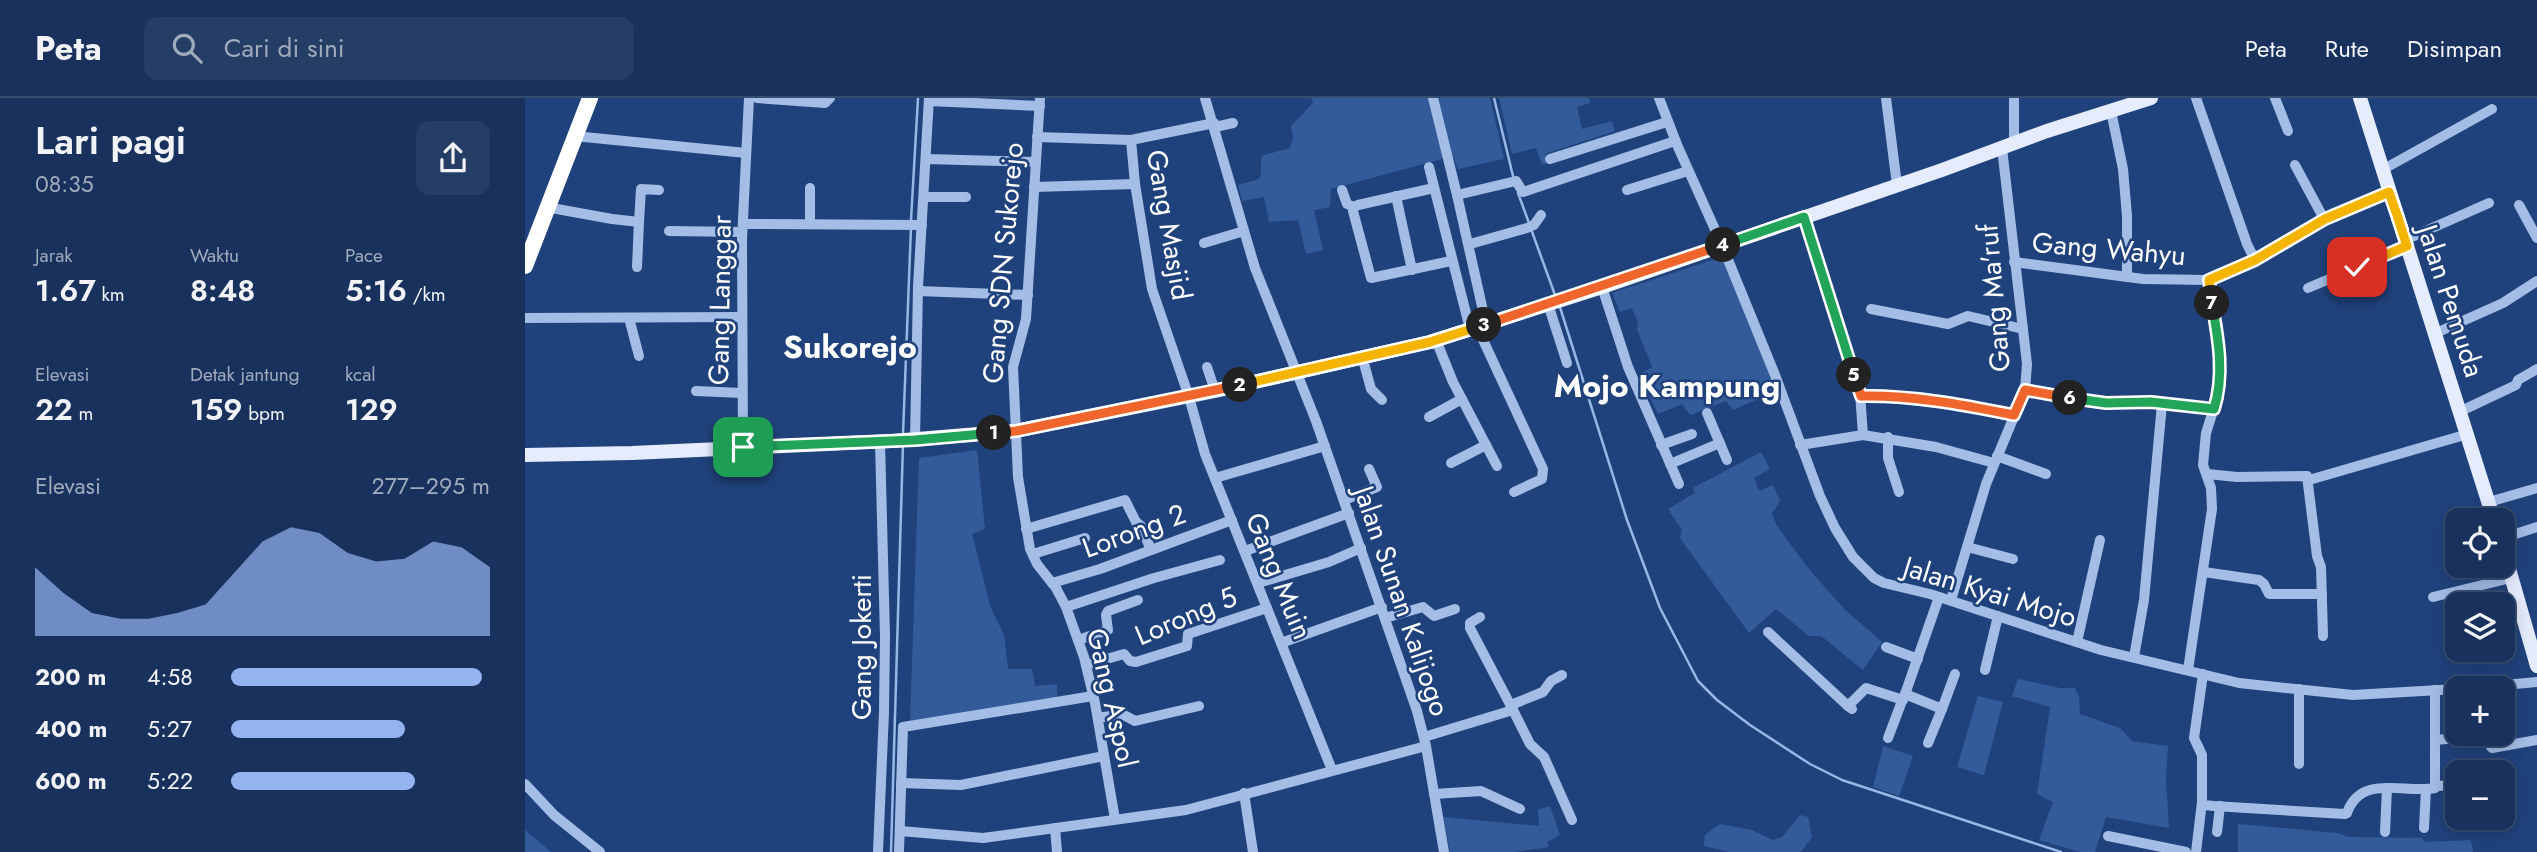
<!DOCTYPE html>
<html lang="id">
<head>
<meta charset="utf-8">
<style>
	:root { --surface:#18325d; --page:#253e66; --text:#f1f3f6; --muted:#9faabc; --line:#364d72; --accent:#95b2f1 }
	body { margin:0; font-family:Jost,sans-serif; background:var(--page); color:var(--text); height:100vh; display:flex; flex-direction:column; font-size:26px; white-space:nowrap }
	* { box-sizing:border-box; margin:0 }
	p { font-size:23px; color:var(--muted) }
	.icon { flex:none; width:38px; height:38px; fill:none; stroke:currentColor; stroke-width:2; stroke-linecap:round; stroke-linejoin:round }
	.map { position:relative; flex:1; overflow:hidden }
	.panel { display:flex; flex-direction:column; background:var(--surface); width:525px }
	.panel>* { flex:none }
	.tools { position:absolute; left:1920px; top:410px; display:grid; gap:14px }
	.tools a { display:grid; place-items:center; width:70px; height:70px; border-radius:14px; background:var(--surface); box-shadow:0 4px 18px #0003,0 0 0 2px var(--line); font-size:35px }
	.pin { position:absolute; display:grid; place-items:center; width:60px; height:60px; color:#fff; margin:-30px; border-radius:14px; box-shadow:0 4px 10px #0006 }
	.km { position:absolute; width:35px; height:35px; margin:-18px; border-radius:50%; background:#222; color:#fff; font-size:19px; line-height:35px; text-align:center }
	.round { display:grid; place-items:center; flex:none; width:74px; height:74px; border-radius:14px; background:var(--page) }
	.head { display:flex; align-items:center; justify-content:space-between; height:119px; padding:0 35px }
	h1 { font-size:38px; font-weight:600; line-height:52px }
	.figures { display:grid; grid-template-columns:repeat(3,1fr); gap:10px; height:119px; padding:7px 35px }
	.figures div { display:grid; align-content:center }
	.figures b { font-size:30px; font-weight:600 }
	.figures small { font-size:19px; font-weight:400 }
	.figures p { font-size:19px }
	.chart { height:196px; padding:14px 35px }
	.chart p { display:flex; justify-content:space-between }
	.chart svg { width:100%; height:126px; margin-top:7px; fill:var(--accent); opacity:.7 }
	ul { padding:0 35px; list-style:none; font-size:23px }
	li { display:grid; grid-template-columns:112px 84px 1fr; align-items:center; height:52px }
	li i { height:18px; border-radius:9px; background:var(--accent) }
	header { display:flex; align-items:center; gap:42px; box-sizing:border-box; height:98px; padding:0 35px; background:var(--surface); border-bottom:2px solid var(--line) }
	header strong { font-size:33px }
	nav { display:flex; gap:38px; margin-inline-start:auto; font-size:24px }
	.search { width:490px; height:63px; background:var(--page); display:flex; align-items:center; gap:18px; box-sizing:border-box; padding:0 24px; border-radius:14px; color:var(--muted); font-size:26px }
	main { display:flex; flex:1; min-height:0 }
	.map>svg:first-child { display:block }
	.green { fill:#335b9a }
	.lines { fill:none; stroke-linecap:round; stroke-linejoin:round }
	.stream { stroke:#97b7e7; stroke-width:2.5 }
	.minor { stroke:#a3bde6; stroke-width:10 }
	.major { stroke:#e4ecfd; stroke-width:14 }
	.highway { stroke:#fff; stroke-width:16 }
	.split-1-casing { stroke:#fff; stroke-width:14 }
	.split-2-casing { stroke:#fff; stroke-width:14 }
	.split-3-casing { stroke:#fff; stroke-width:14 }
	.split-4-casing { stroke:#fff; stroke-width:14 }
	.split-5-casing { stroke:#fff; stroke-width:14 }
	.split-6-casing { stroke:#fff; stroke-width:14 }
	.split-7-casing { stroke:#fff; stroke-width:14 }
	.split-8-casing { stroke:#fff; stroke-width:14 }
	.split-9-casing { stroke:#fff; stroke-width:14 }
	.split-1 { stroke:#22a559; stroke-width:9 }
	.split-2 { stroke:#f0652b; stroke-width:9 }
	.split-3 { stroke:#f5b400; stroke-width:9 }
	.split-4 { stroke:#f0652b; stroke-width:9 }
	.split-5 { stroke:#22a559; stroke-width:9 }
	.split-6 { stroke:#f0652b; stroke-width:9 }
	.split-7 { stroke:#22a559; stroke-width:9 }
	.split-8 { stroke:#f5b400; stroke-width:9 }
	.split-9 { stroke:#f5b400; stroke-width:9 }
	.labels { text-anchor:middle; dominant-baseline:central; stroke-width:5; stroke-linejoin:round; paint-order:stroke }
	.street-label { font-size:28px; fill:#fff; stroke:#20427c }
	.quarter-label { font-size:32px; font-weight:bold; fill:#fff; stroke:#20427c }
</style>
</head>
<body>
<header>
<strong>Peta</strong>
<div class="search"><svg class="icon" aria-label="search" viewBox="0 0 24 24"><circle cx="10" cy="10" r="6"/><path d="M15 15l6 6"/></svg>Cari di sini</div>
<nav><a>Peta</a><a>Rute</a><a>Disimpan</a></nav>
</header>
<main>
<section class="panel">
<div class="head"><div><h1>Lari pagi</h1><p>08:35</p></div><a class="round"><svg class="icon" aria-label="share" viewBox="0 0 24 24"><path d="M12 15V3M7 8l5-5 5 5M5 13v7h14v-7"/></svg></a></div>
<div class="figures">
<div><p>Jarak</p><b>1.67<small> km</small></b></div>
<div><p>Waktu</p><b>8:48</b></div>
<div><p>Pace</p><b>5:16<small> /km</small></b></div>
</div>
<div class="figures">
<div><p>Elevasi</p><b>22<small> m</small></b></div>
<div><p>Detak jantung</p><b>159<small> bpm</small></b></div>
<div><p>kcal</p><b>129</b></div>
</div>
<div class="chart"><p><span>Elevasi</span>277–295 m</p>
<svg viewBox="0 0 160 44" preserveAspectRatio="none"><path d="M0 44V20L10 29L20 36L30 38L40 38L50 36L60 33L70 22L80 11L90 6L100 8L110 15L120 18L130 17L140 11L150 13L160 20V44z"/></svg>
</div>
<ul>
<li><b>200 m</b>4:58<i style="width:97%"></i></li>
<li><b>400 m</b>5:27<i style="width:67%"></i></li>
<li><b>600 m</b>5:22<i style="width:71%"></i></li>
</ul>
</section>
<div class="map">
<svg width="2012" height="754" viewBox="0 0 2012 754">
	<rect width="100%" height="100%" fill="#20427c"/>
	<g class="green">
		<path d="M 786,0 L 965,0 L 979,61 L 933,71 L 928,58 L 806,91 L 805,109 L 789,112 L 798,152 L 781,156 L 773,122 L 744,124 L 739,99 L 717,103 L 713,87 L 734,81 L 736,75 L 736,61 L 739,57 L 765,50 L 768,40 L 766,28 L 788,5 Z"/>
		<path d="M 974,0 L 1064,0 L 1065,5 L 1052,9 L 1057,31 L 1087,23 L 1090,33 L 1020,56 L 1023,65 L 1017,67 L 1011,50 L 987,56 Z"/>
		<path d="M 1196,159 L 1200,163 L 1251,288 L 1251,293 L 1208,312 L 1201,303 L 1165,317 L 1157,306 L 1133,316 L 1114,276 L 1127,269 L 1112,231 L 1113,224 L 1107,210 L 1095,214 L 1087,195 Z"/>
		<path d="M 452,352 L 460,431 L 447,436 L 465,508 L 479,537 L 483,571 L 507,571 L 510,588 L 532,586 L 532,600 L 385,624 L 394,360 Z"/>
		<path d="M 1236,354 L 1245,371 L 1229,380 L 1234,393 L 1248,387 L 1255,403 L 1247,416 L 1252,428 L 1283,470 L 1319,511 L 1357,544 L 1338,572 L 1296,538 L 1284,538 L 1251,511 L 1224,535 L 1155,440 L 1157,432 L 1143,411 L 1170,395 L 1168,390 Z"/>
		<path d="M 1493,581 L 1535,590 L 1550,590 L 1554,599 L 1555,616 L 1595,630 L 1607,643 L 1643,648 L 1641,681 L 1644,730 L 1581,719 L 1570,754 L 1555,754 L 1514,742 L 1528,704 L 1512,696 L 1525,609 L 1487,598 Z"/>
		<path d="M 1453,598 L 1478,604 L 1459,677 L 1432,669 Z"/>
		<path d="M 1358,648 L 1388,658 L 1374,698 L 1348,689 Z"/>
		<path d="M 1025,708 L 1035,737 L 1022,744 L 1024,749 L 989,754 L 925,754 L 918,719 L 1014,728 L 1013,712 Z"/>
		<path d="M 1275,717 L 1283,719 L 1287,739 L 1276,754 L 1204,754 L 1179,748 L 1180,737 L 1195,726 L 1227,732 L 1248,742 L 1257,739 Z"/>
		<path d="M 1713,726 L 1812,735 L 1824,739 L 1897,740 L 1899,744 L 1946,742 L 1948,754 L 1713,754 Z"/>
		<path d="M 0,732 L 26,754 L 0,754 Z"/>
	</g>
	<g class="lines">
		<g class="stream">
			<path d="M 969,0 L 989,82"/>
			<path d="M 993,95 L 1004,125"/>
			<path d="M 386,122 L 393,0"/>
			<path d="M 1006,131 L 1030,197"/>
			<path d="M 1034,206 L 1102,422 L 1135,510 L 1173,583 L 1192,602 L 1225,627 L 1285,666 L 1317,682 L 1536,754"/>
			<path d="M 378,336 L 386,129"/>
			<path d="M 366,754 L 378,346"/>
		</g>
		<g class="minor">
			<path d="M 232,0 L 300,5 L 305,0"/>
			<path d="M 515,0 L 501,221 L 488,269 L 493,379 L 505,451 L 512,466 L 531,490 L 541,509 L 559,559 L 570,605 L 590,721"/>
			<path d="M 680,0 L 730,170 L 791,323 L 892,613 L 901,648 L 919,754"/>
			<path d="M 908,0 L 932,97"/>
			<path d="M 1134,0 L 1153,49 L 1197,147 L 1250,277 L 1295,398 L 1310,430 L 1328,459 L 1349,480 L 1359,485 L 1405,496 L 1576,552 L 1714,585 L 1828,597 L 1932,591"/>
			<path d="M 1361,0 L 1372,87"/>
			<path d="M 1671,0 L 1722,146 L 1730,162"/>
			<path d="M 1750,0 L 1763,33"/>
			<path d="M 404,3 L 515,8"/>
			<path d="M 1586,13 L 1598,71 L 1602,118 L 1602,179"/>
			<path d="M 689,25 L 606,42 L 610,86 L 627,191 L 664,299 L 680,356 L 807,672"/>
			<path d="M 690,29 L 708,25"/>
			<path d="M 49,38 L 221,55"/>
			<path d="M 512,39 L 606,42"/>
			<path d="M 1489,46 L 1489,0"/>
			<path d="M 401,61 L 511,64"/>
			<path d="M 1025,61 L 1142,24"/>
			<path d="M 1770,67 L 1799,121"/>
			<path d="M 904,69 L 945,231"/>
			<path d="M 1857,72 L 1967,11"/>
			<path d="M 509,89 L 610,86"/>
			<path d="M 285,90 L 285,126"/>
			<path d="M 909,90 L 833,107 L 829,109 L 828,113 L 846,180 L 926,163"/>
			<path d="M 817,92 L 822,106 L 829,109"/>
			<path d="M 1102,92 L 1163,73"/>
			<path d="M 871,98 L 887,172"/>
			<path d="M 399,99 L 441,99"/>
			<path d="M 1994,107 L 2012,140"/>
			<path d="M 21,109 L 87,121 L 114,124 L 112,169"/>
			<path d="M 1279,119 L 1335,295 L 1338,337 L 1411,349 L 1469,365"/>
			<path d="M 114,124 L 116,91 L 134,92"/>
			<path d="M 218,126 L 397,127"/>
			<path d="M 144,133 L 217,134"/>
			<path d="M 1880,142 L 1964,105"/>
			<path d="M 679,145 L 719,133"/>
			<path d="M 945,146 L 1002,130 L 1009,127 L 1016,117"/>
			<path d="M 1489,164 L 1618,181 L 1684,182 L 1730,162 L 1799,121 L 1864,94"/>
			<path d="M 1077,189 L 1103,269 L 1154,386"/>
			<path d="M 1783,190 L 1882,148"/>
			<path d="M 393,193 L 503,197"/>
			<path d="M 1023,206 L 1042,265"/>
			<path d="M 1346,211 L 1423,226 L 1443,218 L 1498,231"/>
			<path d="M 0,220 L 216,219"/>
			<path d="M 104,220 L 114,258"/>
			<path d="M 961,226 L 932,97 L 991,83 L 998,94 L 1150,43"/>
			<path d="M 952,229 L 1018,371 L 1017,381 L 989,394"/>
			<path d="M 1911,235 L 1978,205 L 2012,183"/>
			<path d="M 911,242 L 928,284 L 972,368"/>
			<path d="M 837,258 L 846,291 L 857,302"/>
			<path d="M 682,269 L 690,293"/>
			<path d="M 1500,292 L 1581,305 L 1626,305 L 1689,311"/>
			<path d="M 171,293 L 217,295"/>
			<path d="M 1336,298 C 1387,297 1439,307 1489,317"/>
			<path d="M 1936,313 L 1991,287 L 1993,282 L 2012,271"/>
			<path d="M 1182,315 L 1202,362"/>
			<path d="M 904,319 L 937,301"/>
			<path d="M 1363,339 L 1363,360 L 1374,394"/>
			<path d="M 390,342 L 393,189 L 404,0"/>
			<path d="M 1136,347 L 1167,336"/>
			<path d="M 1275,347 L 1338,337"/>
			<path d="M 218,349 L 217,142 L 224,0"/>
			<path d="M 1472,358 L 1521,376"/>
			<path d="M 926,365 L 961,347"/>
			<path d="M 1145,366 L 1195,345"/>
			<path d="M 1682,376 L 1712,379 L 1782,378 L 1792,458 L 1796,469 L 1798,538"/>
			<path d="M 690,380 L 800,348"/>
			<path d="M 1784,382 L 1943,336"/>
			<path d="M 819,402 L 852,389 L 844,371"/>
			<path d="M 1964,404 L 2012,390"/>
			<path d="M 501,431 L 600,402 L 611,424 L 616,428 L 626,452"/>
			<path d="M 1978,440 L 2012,429"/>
			<path d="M 1442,449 L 1488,461"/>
			<path d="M 720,453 L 824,415"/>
			<path d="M 508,456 L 560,440"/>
			<path d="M 1679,474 L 1734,482 L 1739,486 L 1744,496 L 1797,496"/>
			<path d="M 527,485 L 575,471 L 707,422"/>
			<path d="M 733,485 L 804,464 L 836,450"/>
			<path d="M 1908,499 L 1986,480"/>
			<path d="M 1426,502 L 1461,386 L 1500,292 L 1502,266 L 1477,50"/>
			<path d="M 541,509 L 629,480 L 695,462"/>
			<path d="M 955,519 L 945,525 L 945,530 L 988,612"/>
			<path d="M 860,520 L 898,509 L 909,518 L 930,511"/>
			<path d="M 1243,534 L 1323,608"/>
			<path d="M 553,542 L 583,532 L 581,517 L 583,513 L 613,502"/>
			<path d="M 1552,544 L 1575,442"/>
			<path d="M 756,545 L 857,509"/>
			<path d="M 1361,549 L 1393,561"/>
			<path d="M 1609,559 L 1619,502 L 1637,306"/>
			<path d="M 561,567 L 599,556 L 605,563 L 611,564 L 662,548 L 663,536 L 742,510"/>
			<path d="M 1460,572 L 1473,518"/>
			<path d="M 1663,572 L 1687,411 L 1686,390 L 1678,367 L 1681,335 L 1694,294 L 1695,262 L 1684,182"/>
			<path d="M 1678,576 L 1669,640 L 1677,657 L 1677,704 L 1679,707 L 1689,708 L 1820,716 L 1822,715 C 1836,675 1880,696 1910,690 L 1910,592"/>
			<path d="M 1947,590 L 2012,584"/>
			<path d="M 1774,591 L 1774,666"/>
			<path d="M 1380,596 L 1417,611 L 1403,645"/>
			<path d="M 986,607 L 1018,594 L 1026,583 L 1037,577"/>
			<path d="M 1327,611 L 1323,608 L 1341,590 L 1378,602 L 1414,499"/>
			<path d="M 1417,611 L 1430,576"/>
			<path d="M 573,620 L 597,616 L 610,623 L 674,608"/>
			<path d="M 899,639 L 988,612 L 1005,646 L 1019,659 L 1047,722"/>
			<path d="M 1363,640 L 1377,603"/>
			<path d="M 1910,642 L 1954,638 L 1960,641 L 1967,650 L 2012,642"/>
			<path d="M 376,685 L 436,687 L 579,658"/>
			<path d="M 0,686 L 29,717 L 75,754"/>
			<path d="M 1912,688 L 1932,687"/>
			<path d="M 719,695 L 728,754"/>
			<path d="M 909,696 L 956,693 L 995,711"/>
			<path d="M 530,730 L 532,754"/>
			<path d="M 1899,730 L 1901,691"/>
			<path d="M 375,733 L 458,740 L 661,712 L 901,648"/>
			<path d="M 1692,734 L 1695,708"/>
			<path d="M 1860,734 L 1862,690"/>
			<path d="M 1583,738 L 1661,754"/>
			<path d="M 353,754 L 359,614 L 360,538 L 355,344"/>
			<path d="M 374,754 L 378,629 L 568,598"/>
			<path d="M 1671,754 L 1677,704"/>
		</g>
		<g class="major">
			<path d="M 1835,0 L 1969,422"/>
			<path d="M 0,357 L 107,355 L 367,343 L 491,333 L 690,293 L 905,244 L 1077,189 L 1417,72 L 1522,33 L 1626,0"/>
			<path d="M 1978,450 L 2012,568"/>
		</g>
		<path class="highway" d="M 0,168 L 65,0"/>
	</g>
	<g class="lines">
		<defs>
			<path id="split-1" d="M 218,349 L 390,342 L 469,335"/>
			<path id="split-2" d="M 469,335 L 491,333 L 715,287"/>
			<path id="split-3" d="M 715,287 L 905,244 L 959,227"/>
			<path id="split-4" d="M 959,227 L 1198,147"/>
			<path id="split-5" d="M 1198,147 L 1279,119 L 1329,277"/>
			<path id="split-6" d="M 1329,277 L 1336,298 C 1387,297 1439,307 1489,317 L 1500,292 L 1545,300"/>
			<path id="split-7" d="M 1545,300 L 1581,305 L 1626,304 L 1689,311 C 1700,276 1693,240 1687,205"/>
			<path id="split-8" d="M 1687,205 L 1684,182 L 1730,162 L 1800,121 L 1864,94 L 1873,120"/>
			<path id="split-9" d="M 1832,169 L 1882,148 L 1873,120"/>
		</defs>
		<use href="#split-1" class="split-1-casing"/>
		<use href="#split-2" class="split-2-casing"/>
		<use href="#split-3" class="split-3-casing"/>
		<use href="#split-4" class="split-4-casing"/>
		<use href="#split-5" class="split-5-casing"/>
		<use href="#split-6" class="split-6-casing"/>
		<use href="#split-7" class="split-7-casing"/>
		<use href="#split-8" class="split-8-casing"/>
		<use href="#split-9" class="split-9-casing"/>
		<use href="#split-1" class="split-1"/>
		<use href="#split-2" class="split-2"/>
		<use href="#split-3" class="split-3"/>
		<use href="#split-4" class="split-4"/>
		<use href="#split-5" class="split-5"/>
		<use href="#split-6" class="split-6"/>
		<use href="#split-7" class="split-7"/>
		<use href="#split-8" class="split-8"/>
		<use href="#split-9" class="split-9"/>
	</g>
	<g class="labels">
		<g class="street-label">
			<text transform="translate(644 127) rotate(80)">Gang Masjid</text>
			<text transform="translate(1584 151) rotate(5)">Gang Wahyu</text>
			<text transform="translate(478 165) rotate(-85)">Gang SDN Sukorejo</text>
			<text transform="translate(1469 200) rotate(-95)">Gang Ma'ruf</text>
			<text transform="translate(195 202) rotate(-89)">Gang Langgar</text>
			<text transform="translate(1926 203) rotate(72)">Jalan Pemuda</text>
			<text transform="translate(609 433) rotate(-20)">Lorong 2</text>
			<text transform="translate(754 478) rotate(68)">Gang Muin</text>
			<text transform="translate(1465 494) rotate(17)">Jalan Kyai Mojo</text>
			<text transform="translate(877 503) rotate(71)">Jalan Sunan Kalijogo</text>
			<text transform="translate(661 518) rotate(-23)">Lorong 5</text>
			<text transform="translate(336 549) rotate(-90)">Gang Jokerti</text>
			<text transform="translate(587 600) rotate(77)">Gang Aspol</text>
		</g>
		<g class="quarter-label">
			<text x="325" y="249">Sukorejo</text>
			<text x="1142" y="288">Mojo Kampung</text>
		</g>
	</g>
</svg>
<div class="tools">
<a><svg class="icon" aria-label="locate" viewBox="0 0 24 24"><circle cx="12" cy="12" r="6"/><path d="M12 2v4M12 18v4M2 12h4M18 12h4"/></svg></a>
<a><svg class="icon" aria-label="layers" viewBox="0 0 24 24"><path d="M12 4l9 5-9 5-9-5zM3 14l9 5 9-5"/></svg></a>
<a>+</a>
<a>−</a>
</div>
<div class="pin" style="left:218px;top:349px;background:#1e9e55"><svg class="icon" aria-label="arrive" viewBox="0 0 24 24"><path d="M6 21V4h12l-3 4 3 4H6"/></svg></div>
<div class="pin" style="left:1832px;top:169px;background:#d93025"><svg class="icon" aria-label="check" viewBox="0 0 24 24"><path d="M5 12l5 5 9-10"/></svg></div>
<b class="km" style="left:469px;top:335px">1</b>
<b class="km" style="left:715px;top:287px">2</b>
<b class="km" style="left:959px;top:227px">3</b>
<b class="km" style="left:1198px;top:147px">4</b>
<b class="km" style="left:1329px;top:277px">5</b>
<b class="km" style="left:1545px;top:300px">6</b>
<b class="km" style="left:1687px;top:205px">7</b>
</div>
</main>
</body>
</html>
